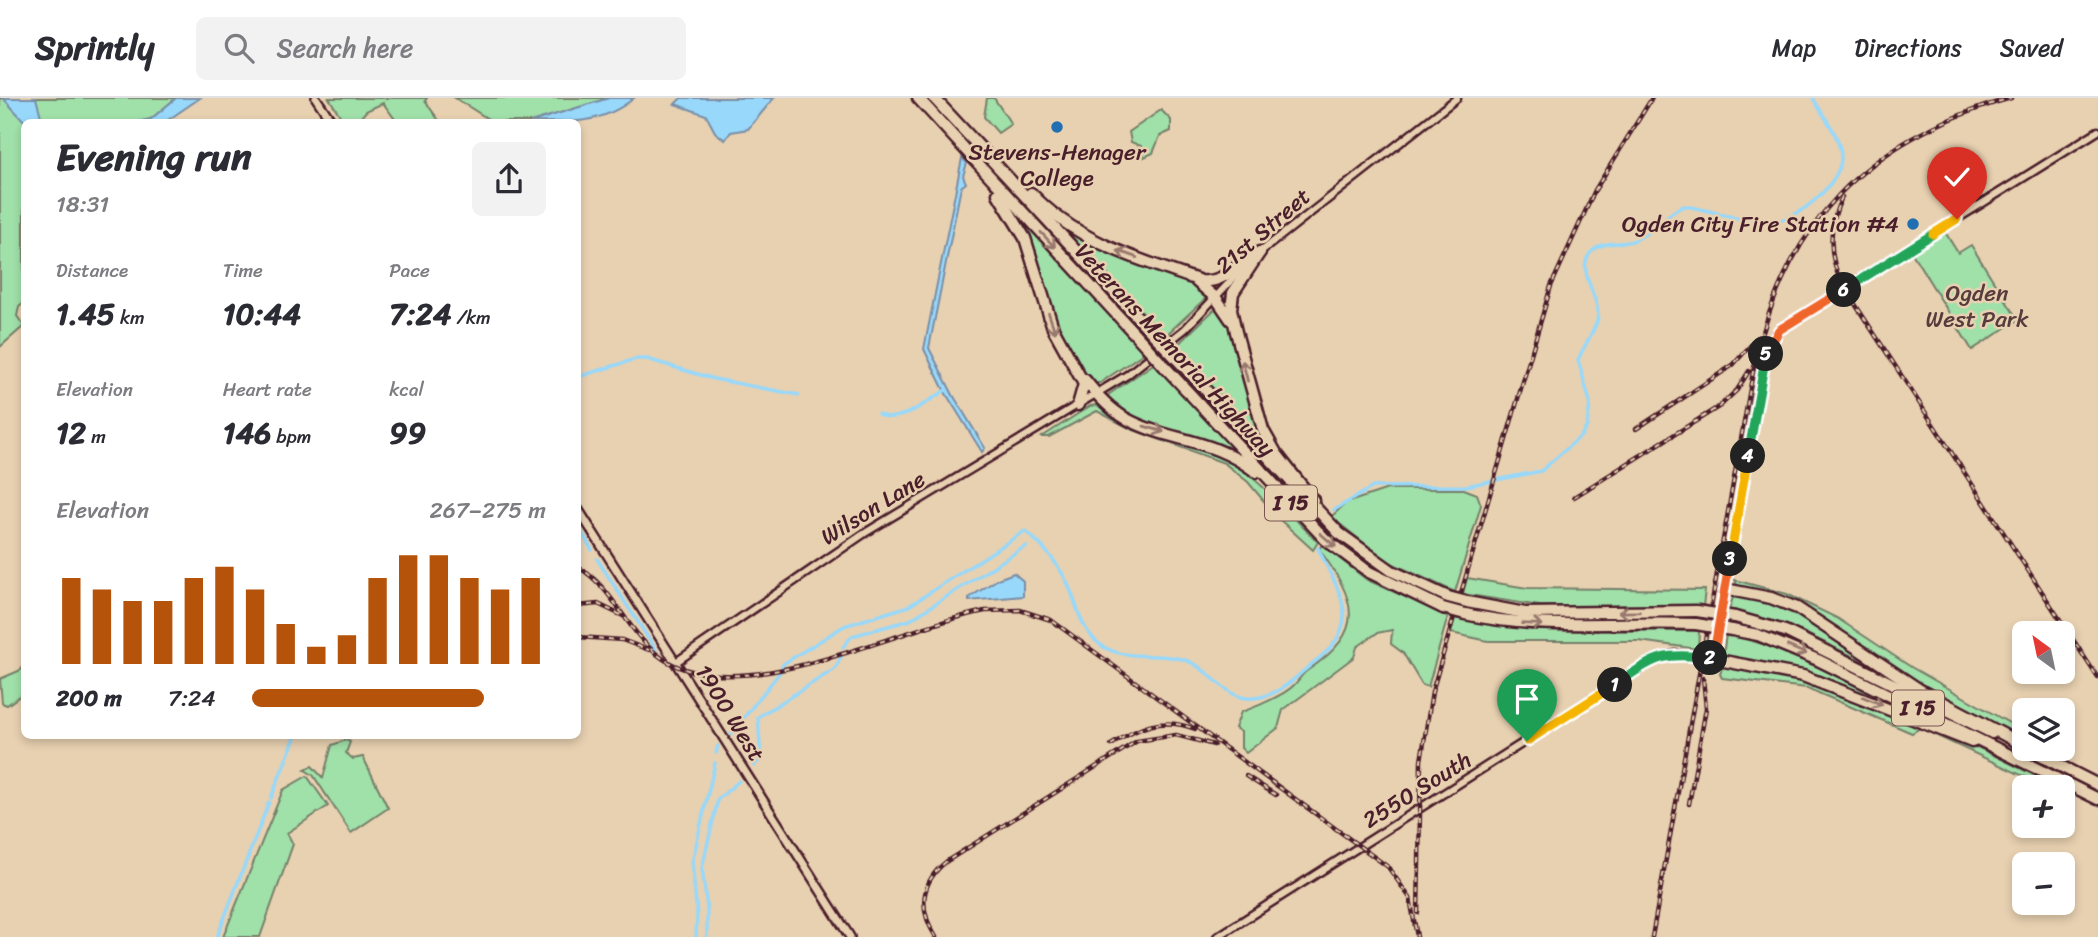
<!DOCTYPE html>
<html lang="en">
<head>
<meta charset="utf-8">
<style>
	:root { --surface:#fff; --page:#f2f2f3; --text:#2b2b33; --muted:#7c7c81; --line:#e1e1e2; --accent:#b45309 }
	body { margin:0; font-family:Sriracha,sans-serif; background:var(--page); color:var(--text); height:100vh; display:flex; flex-direction:column; font-size:26px; white-space:nowrap }
	* { box-sizing:border-box; margin:0 }
	p { font-size:23px; color:var(--muted) }
	.icon { flex:none; width:38px; height:38px; fill:none; stroke:currentColor; stroke-width:2; stroke-linecap:round; stroke-linejoin:round }
	.map { position:relative; flex:1; overflow:hidden }
	.side { position:absolute; left:21px; top:21px; width:560px; height:620px; display:flex; flex-direction:column; background:var(--surface); border-radius:10px; box-shadow:0 4px 10px #0003 }
	.side>* { flex:none }
	.needle { width:46px; rotate:327deg }
	.controls { position:absolute; left:2012px; top:523px; display:grid; gap:14px }
	.controls a { display:grid; place-items:center; width:63px; height:63px; border-radius:10px; background:var(--surface); box-shadow:0 4px 10px #0003; font-size:35px }
	.pin { position:absolute; display:grid; place-items:center; width:60px; height:60px; color:#fff; margin:-72px -30px; border-radius:50% 50% 50% 0; rotate:-45deg; box-shadow:0 0 7px #0007 }
	.pin .icon { rotate:45deg }
	.km { position:absolute; width:35px; height:35px; margin:-18px; border-radius:50%; background:#222; color:#fff; font-size:19px; line-height:35px; text-align:center }
	.round { display:grid; place-items:center; flex:none; width:74px; height:74px; border-radius:10px; background:var(--page) }
	.headline { display:flex; align-items:center; justify-content:space-between; height:119px; padding:0 35px }
	h1 { font-size:38px; font-weight:800; line-height:52px }
	.metrics { display:grid; grid-template-columns:repeat(3,1fr); gap:10px; height:119px; padding:7px 35px }
	.metrics div { display:grid; align-content:center }
	.metrics b { font-size:30px; font-weight:800 }
	.metrics small { font-size:19px; font-weight:400 }
	.metrics p { font-size:19px }
	.chart { height:196px; padding:14px 35px }
	.chart p { display:flex; justify-content:space-between }
	.chart svg { width:100%; height:126px; margin-top:7px; stroke:var(--accent); stroke-width:6 }
	ul { padding:0 35px; list-style:none; font-size:23px }
	li { display:grid; grid-template-columns:112px 84px 1fr; align-items:center; height:52px }
	li i { height:18px; border-radius:9px; background:var(--accent) }
	header { display:flex; align-items:center; gap:42px; box-sizing:border-box; height:98px; padding:0 35px; background:var(--surface); border-bottom:2px solid var(--line) }
	header strong { font-size:33px }
	nav { display:flex; gap:38px; margin-inline-start:auto; font-size:24px }
	.search { width:490px; height:63px; background:var(--page); display:flex; align-items:center; gap:18px; box-sizing:border-box; padding:0 24px; border-radius:10px; color:var(--muted); font-size:26px }
	.map>svg:first-child { display:block }
	.green { fill:#a0e0a9; stroke:#75806a; stroke-width:2 }
	.water { fill:#98d8fa; stroke:#798ea7; stroke-width:2 }
	.lines { fill:none; stroke-linecap:round; stroke-linejoin:round }
	.canal { stroke:#98d8fa; stroke-width:3.5 }
	.secondary-casing { stroke:#4a1f2b; stroke-width:11 }
	.primary-casing { stroke:#4a1f2b; stroke-width:12 }
	.motorway-casing { stroke:#4a1f2b; stroke-width:15 }
	.secondary { stroke:#e8d1b1; stroke-width:6 }
	.primary { stroke:#e8d1b1; stroke-width:7 }
	.motorway { stroke:#e8d1b1; stroke-width:10 }
	.rail-casing { stroke:#4a1f2b; stroke-width:4.5 }
	.rail { stroke:#e8d1b1; stroke-width:2; stroke-dasharray:5; stroke-linecap:butt }
	.motorway-bridge-casing { stroke:#4a1f2b; stroke-width:15; stroke-linecap:butt }
	.motorway-bridge { stroke:#e8d1b1; stroke-width:10 }
	.oneway { stroke:#99786e }
	.split-1-casing { stroke:#fff; stroke-width:14 }
	.split-2-casing { stroke:#fff; stroke-width:14 }
	.split-3-casing { stroke:#fff; stroke-width:14 }
	.split-4-casing { stroke:#fff; stroke-width:14 }
	.split-5-casing { stroke:#fff; stroke-width:14 }
	.split-6-casing { stroke:#fff; stroke-width:14 }
	.split-7-casing { stroke:#fff; stroke-width:14 }
	.split-8-casing { stroke:#fff; stroke-width:14 }
	.split-1 { stroke:#f5b400; stroke-width:9 }
	.split-2 { stroke:#22a559; stroke-width:9 }
	.split-3 { stroke:#f0652b; stroke-width:9 }
	.split-4 { stroke:#f5b400; stroke-width:9 }
	.split-5 { stroke:#22a559; stroke-width:9 }
	.split-6 { stroke:#f0652b; stroke-width:9 }
	.split-7 { stroke:#22a559; stroke-width:9 }
	.split-8 { stroke:#f5b400; stroke-width:9 }
	.poi-dot { fill:#1f6fb2; stroke:#e8d1b1; stroke-width:2.5 }
	.labels { text-anchor:middle; dominant-baseline:central; stroke-width:5; stroke-linejoin:round; paint-order:stroke }
	.shield { fill:#e8d1b1; stroke:#795453; stroke-width:2 }
	.shield-label { font-size:21px; font-weight:bold; fill:#4a1f2b }
	.poi-label { font-size:23px; fill:#4a1f2b; stroke:#e8d1b1 }
	.street-label { font-size:23px; fill:#4a1f2b; stroke:#e8d1b1 }
	.park-label { font-size:23px; fill:#573c3e; stroke:#e8d1b1 }
</style>
</head>
<body>
<header>
<strong>Sprintly</strong>
<div class="search"><svg class="icon" aria-label="search" viewBox="0 0 24 24"><circle cx="10" cy="10" r="6"/><path d="M15 15l6 6"/></svg>Search here</div>
<nav><a>Map</a><a>Directions</a><a>Saved</a></nav>
</header>
<div class="map">
<svg width="2098" height="839" viewBox="0 0 2098 839">
	<rect width="100%" height="100%" fill="#e8d1b1"/>
	<filter id="ink" filterUnits="userSpaceOnUse"><feTurbulence type="fractalNoise" baseFrequency=".0143" numOctaves="2"/><feDisplacementMap in="SourceGraphic" scale="14" xChannelSelector="R" yChannelSelector="G"/><feConvolveMatrix kernelMatrix="1 2 1 2 8 2 1 2 1" color-interpolation-filters="sRGB"/></filter>
	<g filter="url(#ink)">
		<g class="green">
			<path d="M 0,0 L 176,0 L 151,21 L 138,24 L 24,24 L 24,205 L 19,209 L 17,218 L 24,228 L 0,249 Z"/>
			<path d="M 329,0 L 427,0 L 425,3 L 440,24 L 397,24 L 383,5 L 366,13 L 357,24 L 344,24 Z"/>
			<path d="M 455,0 L 609,0 L 531,24 L 493,24 Z"/>
			<path d="M 987,0 L 994,0 L 1011,26 L 998,35 L 984,19 Z"/>
			<path d="M 1161,12 L 1171,22 L 1171,33 L 1160,38 L 1153,55 L 1144,59 L 1141,48 L 1131,44 L 1129,34 Z"/>
			<path d="M 1005,101 L 1145,254 L 1100,285 L 1090,285 L 1058,237 L 1032,152 Z"/>
			<path d="M 1059,125 L 1189,181 L 1208,198 L 1164,239 Z"/>
			<path d="M 1945,134 L 1958,155 L 1971,147 L 2018,222 L 1972,252 L 1912,155 Z"/>
			<path d="M 1218,208 L 1230,225 L 1251,305 L 1285,371 L 1174,250 Z"/>
			<path d="M 1155,265 L 1240,357 L 1246,363 L 1131,321 L 1106,301 L 1108,297 Z"/>
			<path d="M 1097,307 C 1134,331 1170,333 1207,350 C 1253,372 1283,410 1318,444 L 1313,452 L 1278,420 L 1248,384 L 1224,365 L 1131,331 L 1097,313 L 1049,339 L 1042,339 L 1090,308 Z"/>
			<path d="M 1388,391 L 1464,391 L 1477,396 L 1481,407 L 1455,494 L 1387,463 L 1331,419 L 1346,405 Z"/>
			<path d="M 1322,447 L 1367,482 L 1448,518 L 1428,589 L 1422,587 L 1403,555 L 1391,546 L 1392,532 L 1377,535 L 1357,549 L 1354,559 L 1283,612 L 1278,630 L 1246,655 L 1241,650 L 1241,634 L 1235,630 L 1241,614 C 1254,610 1284,597 1293,588 C 1299,582 1302,576 1308,572 C 1367,533 1357,503 1319,451 Z"/>
			<path d="M 1467,480 L 1527,490 L 1705,492 L 1703,508 L 1540,508 L 1463,496 Z"/>
			<path d="M 1735,482 L 1787,496 L 1837,520 L 1911,569 L 2025,634 L 2025,642 L 1925,591 L 1792,504 L 1738,489 Z"/>
			<path d="M 1735,494 L 1790,510 L 1903,583 L 1803,534 L 1729,511 Z"/>
			<path d="M 1455,519 L 1531,532 L 1699,533 L 1698,551 L 1639,543 L 1488,543 L 1451,535 Z"/>
			<path d="M 1726,536 L 1781,551 L 1916,616 L 1723,558 Z"/>
			<path d="M 24,567 L 24,595 L 7,607 L 2,605 L 0,581 L 21,572 Z"/>
			<path d="M 1723,568 L 1783,575 L 1967,644 L 2058,689 L 2047,689 L 1920,630 L 1912,635 L 1807,590 L 1722,580 L 1720,576 Z"/>
			<path d="M 346,642 L 350,644 L 346,655 L 353,661 L 363,659 L 388,710 L 351,735 L 313,677 L 305,672 L 312,668 L 323,680 L 332,647 Z"/>
			<path d="M 307,678 L 328,708 L 287,735 L 293,746 L 260,839 L 223,839 L 283,692 Z"/>
		</g>
		<g class="water">
			<path d="M 3,0 L 36,0 L 42,22 L 46,24 L 25,24 Z"/>
			<path d="M 176,0 L 200,0 L 165,24 L 138,24 L 151,21 Z"/>
			<path d="M 609,0 L 634,0 C 603,26 570,25 531,24 Z"/>
			<path d="M 681,0 L 774,0 L 748,31 L 731,34 L 725,42 L 715,34 L 706,17 L 675,6 Z"/>
			<path d="M 962,60 L 967,65 L 963,78 L 966,85 L 961,89 L 929,250 L 953,297 L 985,350 L 982,354 L 945,294 L 924,251 Z"/>
			<path d="M 1014,475 L 1023,483 L 1023,498 L 969,503 L 969,500 L 998,481 Z"/>
		</g>
		<g class="lines">
			<g class="canal">
				<path d="M 578,279 L 636,261 L 647,261 L 714,281 L 799,297"/>
				<path d="M 878,316 C 900,328 927,303 946,292"/>
				<path d="M 1334,412 L 1373,389 L 1466,388 L 1541,373 L 1581,338 L 1587,328 L 1590,304 L 1578,262 C 1583,249 1593,236 1597,223 C 1604,200 1567,166 1598,149 C 1610,143 1624,147 1635,142 C 1654,134 1665,115 1684,108 C 1715,112 1744,126 1775,123 C 1799,121 1843,84 1841,58 C 1839,34 1823,19 1813,0"/>
				<path d="M 578,428 L 592,452"/>
				<path d="M 597,461 L 656,552"/>
				<path d="M 843,549 L 852,538 L 910,522 L 1026,448"/>
				<path d="M 731,636 L 780,574 L 783,566 L 844,528 L 909,508 L 1025,433 C 1043,447 1062,470 1070,491 C 1078,510 1080,528 1096,543 C 1119,566 1160,552 1188,563 C 1212,572 1227,604 1255,600 C 1282,597 1297,577 1317,562 C 1366,524 1337,492 1318,450"/>
				<path d="M 716,655 L 718,648"/>
				<path d="M 754,668 L 761,660 L 758,619 L 835,571 L 841,559"/>
				<path d="M 271,700 L 296,637"/>
				<path d="M 217,839 L 269,704"/>
				<path d="M 696,839 L 697,816 L 692,765 L 715,665"/>
				<path d="M 707,839 L 707,810 L 702,770 L 718,701 L 739,683"/>
			</g>
			<defs>
				<g id="secondary">
					<path d="M 1259,155 L 1457,0"/>
					<path d="M 676,564 L 865,435 L 1127,277 L 1185,231 L 1246,167"/>
					<path d="M 1217,839 L 1652,563 L 1675,556 L 1713,561 L 1762,271 L 1768,249 L 1779,232 L 2098,33"/>
				</g>
				<g id="primary">
					<path d="M 316,0 L 332,24"/>
					<path d="M 578,411 L 850,839"/>
				</g>
				<g id="motorway">
					<path d="M 918,0 L 1145,247"/>
					<path d="M 934,0 L 1155,238"/>
					<path d="M 1031,95 C 1076,144 1140,162 1201,183 C 1226,186 1238,163 1260,154"/>
					<path d="M 998,96 L 1025,140 L 1053,230 L 1084,286 L 1078,307"/>
					<path d="M 1260,154 L 1233,195 L 1231,211 L 1236,234 L 1263,332 L 1276,355 L 1313,402"/>
					<path d="M 1197,184 L 1216,200 L 1231,222"/>
					<path d="M 1175,259 L 1339,435 L 1392,473 L 1448,499"/>
					<path d="M 1164,268 L 1326,442 L 1369,474 L 1443,510"/>
					<path d="M 1085,282 C 1096,296 1108,310 1125,320 C 1168,344 1212,339 1256,374"/>
					<path d="M 1725,491 L 1771,500 L 1797,510 L 1920,592 L 2025,648"/>
					<path d="M 1467,504 L 1525,515 L 1697,513"/>
					<path d="M 1465,516 C 1541,533 1618,523 1696,526"/>
					<path d="M 1735,519 L 1785,533 L 1992,635"/>
					<path d="M 1732,532 L 1758,537 L 1818,562 L 2098,701"/>
					<path d="M 1713,561 L 1803,578 L 1972,644"/>
					<path d="M 2027,651 L 2098,687"/>
				</g>
			</defs>
			<use href="#secondary" class="secondary-casing"/>
			<use href="#primary" class="primary-casing"/>
			<use href="#motorway" class="motorway-casing"/>
			<use href="#secondary" class="secondary"/>
			<use href="#primary" class="primary"/>
			<use href="#motorway" class="motorway"/>
			<defs>
				<g id="rail">
					<path d="M 1842,99 C 1828,127 1828,158 1842,186 L 2098,580"/>
					<path d="M 1636,331 L 1733,267 L 1758,239"/>
					<path d="M 1574,399 L 1720,308 L 1737,292 L 1749,273"/>
					<path d="M 578,469 C 616,491 628,539 665,562 C 744,611 898,529 985,513 L 1020,512 L 1051,522 L 1388,769 L 1410,800 L 1417,839"/>
					<path d="M 578,508 L 598,506 L 623,518"/>
					<path d="M 578,539 L 622,542 L 649,552"/>
					<path d="M 1111,647 C 1139,629 1162,618 1195,631"/>
					<path d="M 1246,678 L 1276,697"/>
					<path d="M 1689,706 L 1706,610 L 1703,580"/>
					<path d="M 1418,815 L 1421,663 L 1432,594 L 1551,188 L 1595,92 L 1652,0"/>
					<path d="M 936,839 C 918,811 920,784 947,763 L 1137,643 L 1176,637 L 1214,647"/>
					<path d="M 1652,839 L 1753,274 C 1784,125 1866,41 2011,0"/>
				</g>
			</defs>
			<use href="#rail" class="rail-casing"/>
			<use href="#rail" class="rail"/>
			<defs>
				<g id="motorway-bridge">
					<path d="M 1155,238 L 1175,259"/>
					<path d="M 1145,247 L 1164,268"/>
					<path d="M 1448,499 L 1467,504"/>
					<path d="M 1443,510 L 1465,516"/>
					<path d="M 1697,513 L 1735,519"/>
					<path d="M 1696,526 L 1732,532"/>
				</g>
			</defs>
			<use href="#motorway-bridge" class="motorway-bridge-casing"/>
			<use href="#motorway-bridge" class="motorway-bridge"/>
		</g>
		<defs><path id="oneway-shaft" d="M-6 0H5M1.5-3L5.5 0L1.5 3" fill="none" stroke-width="1.6" stroke-linecap="round" stroke-linejoin="round" transform="scale(1.75)"/></defs>
		<g class="oneway">
			<use href="#oneway-shaft" transform="translate(1048 142) rotate(47)"/>
			<use href="#oneway-shaft" transform="translate(1127 156) rotate(-160)"/>
			<use href="#oneway-shaft" transform="translate(1052 225) rotate(71)"/>
			<use href="#oneway-shaft" transform="translate(1245 273) rotate(-104)"/>
			<use href="#oneway-shaft" transform="translate(1154 331) rotate(16)"/>
			<use href="#oneway-shaft" transform="translate(1328 442) rotate(41)"/>
			<use href="#oneway-shaft" transform="translate(1629 514) rotate(179)"/>
			<use href="#oneway-shaft" transform="translate(1532 526) rotate(2)"/>
			<use href="#oneway-shaft" transform="translate(1797 552) rotate(23)"/>
			<use href="#oneway-shaft" transform="translate(1873 603) rotate(22)"/>
		</g>
	</g>
	<g class="lines" filter="url(#ink)">
		<defs>
			<path id="split-1" d="M 1527,643 L 1615,587"/>
			<path id="split-2" d="M 1615,587 C 1655,560 1661,553 1710,560"/>
			<path id="split-3" d="M 1710,560 L 1713,561 L 1730,461"/>
			<path id="split-4" d="M 1730,461 L 1748,358"/>
			<path id="split-5" d="M 1748,358 L 1766,256"/>
			<path id="split-6" d="M 1766,256 L 1779,232 L 1844,192"/>
			<path id="split-7" d="M 1844,192 L 1933,136"/>
			<path id="split-8" d="M 1933,136 L 1957,121"/>
		</defs>
		<use href="#split-1" class="split-1-casing"/>
		<use href="#split-2" class="split-2-casing"/>
		<use href="#split-3" class="split-3-casing"/>
		<use href="#split-4" class="split-4-casing"/>
		<use href="#split-5" class="split-5-casing"/>
		<use href="#split-6" class="split-6-casing"/>
		<use href="#split-7" class="split-7-casing"/>
		<use href="#split-8" class="split-8-casing"/>
		<use href="#split-1" class="split-1"/>
		<use href="#split-2" class="split-2"/>
		<use href="#split-3" class="split-3"/>
		<use href="#split-4" class="split-4"/>
		<use href="#split-5" class="split-5"/>
		<use href="#split-6" class="split-6"/>
		<use href="#split-7" class="split-7"/>
		<use href="#split-8" class="split-8"/>
	</g>
	<g class="poi-dot">
		<circle cx="1057" cy="29" r="7"/>
		<circle cx="1913" cy="126" r="7"/>
	</g>
	<g class="labels">
		<g class="shield">
			<rect x="1265" y="387.5" width="52" height="35" rx="5"/>
			<rect x="1892" y="592.5" width="52" height="35" rx="5"/>
		</g>
		<g class="shield-label">
			<text x="1291" y="405">I 15</text>
			<text x="1918" y="610">I 15</text>
		</g>
		<g class="poi-label">
			<text x="1057" y="54">Stevens-Henager<tspan x="1057" dy="26">College</tspan></text>
			<text x="1899" y="126" text-anchor="end">Ogden City Fire Station #4</text>
		</g>
		<g class="street-label">
			<text transform="translate(1263 133) rotate(-41)">21st Street</text>
			<text transform="translate(1175 252) rotate(47)">Veterans Memorial Highway</text>
			<text transform="translate(873 410) rotate(-32)">Wilson Lane</text>
			<text transform="translate(730 615) rotate(58)">1900 West</text>
			<text transform="translate(1417 692) rotate(-32)">2550 South</text>
		</g>
		<g class="park-label">
			<text x="1977" y="195">Ogden<tspan x="1977" dy="26">West Park</tspan></text>
		</g>
	</g>
</svg>
<div class="controls">
<a><svg class="needle" viewBox="-14 -14 28 28"><path d="M0-13l5 13h-10z" fill="#e53935"/><path d="M0 13l5-13h-10z" fill="#7c7c81"/></svg></a>
<a><svg class="icon" aria-label="layers" viewBox="0 0 24 24"><path d="M12 4l9 5-9 5-9-5zM3 14l9 5 9-5"/></svg></a>
<a>+</a>
<a>−</a>
</div>
<div class="pin" style="left:1527px;top:643px;background:#1e9e55"><svg class="icon" aria-label="arrive" viewBox="0 0 24 24"><path d="M6 21V4h12l-3 4 3 4H6"/></svg></div>
<div class="pin" style="left:1957px;top:121px;background:#d93025"><svg class="icon" aria-label="check" viewBox="0 0 24 24"><path d="M5 12l5 5 9-10"/></svg></div>
<b class="km" style="left:1615px;top:587px">1</b>
<b class="km" style="left:1710px;top:560px">2</b>
<b class="km" style="left:1730px;top:461px">3</b>
<b class="km" style="left:1748px;top:358px">4</b>
<b class="km" style="left:1766px;top:256px">5</b>
<b class="km" style="left:1844px;top:192px">6</b>
<section class="side">
<div class="headline"><div><h1>Evening run</h1><p>18:31</p></div><a class="round"><svg class="icon" aria-label="share" viewBox="0 0 24 24"><path d="M12 15V3M7 8l5-5 5 5M5 13v7h14v-7"/></svg></a></div>
<div class="metrics">
<div><p>Distance</p><b>1.45<small> km</small></b></div>
<div><p>Time</p><b>10:44</b></div>
<div><p>Pace</p><b>7:24<small> /km</small></b></div>
</div>
<div class="metrics">
<div><p>Elevation</p><b>12<small> m</small></b></div>
<div><p>Heart rate</p><b>146<small> bpm</small></b></div>
<div><p>kcal</p><b>99</b></div>
</div>
<div class="chart"><p><span>Elevation</span>267–275 m</p>
<svg viewBox="0 0 160 44" preserveAspectRatio="none"><path d="M5 44V14M15 44V18M25 44V22M35 44V22M45 44V14M55 44V10M65 44V18M75 44V30M85 44V38M95 44V34M105 44V14M115 44V6M125 44V6M135 44V14M145 44V18M155 44V14"/></svg>
</div>
<ul>
<li><b>200 m</b>7:24<i style="width:79%"></i></li>
</ul>
</section>
</div>
</body>
</html>
